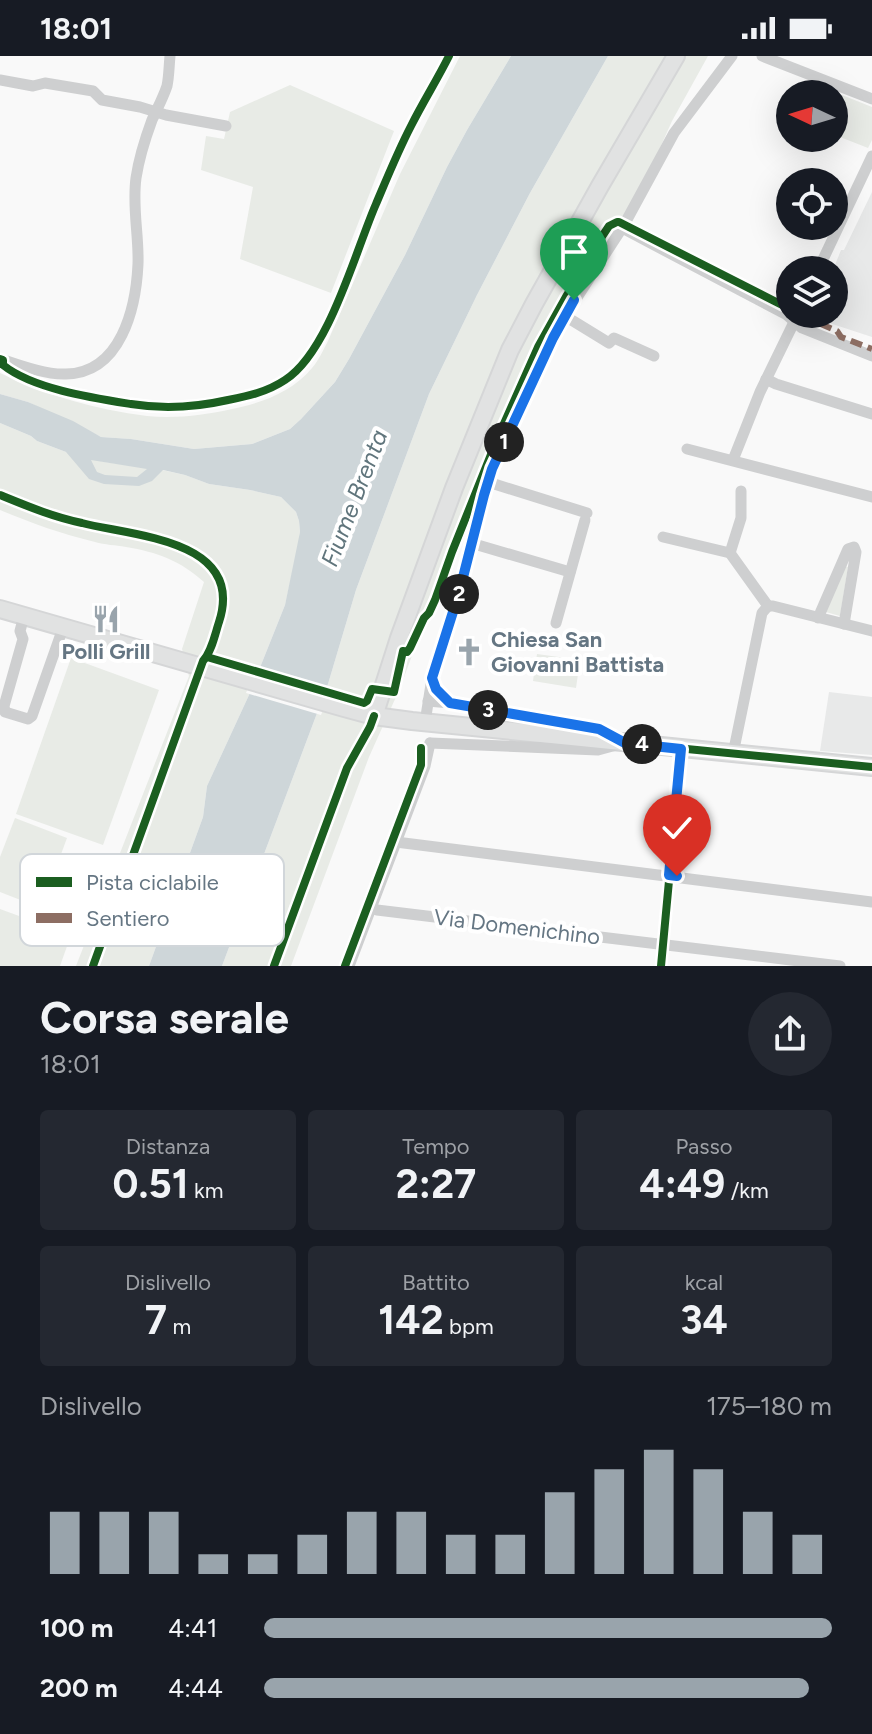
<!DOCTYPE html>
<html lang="it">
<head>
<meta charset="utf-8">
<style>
	:root { --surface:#171b24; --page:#242831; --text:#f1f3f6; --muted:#9ea1a6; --accent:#99a4ac }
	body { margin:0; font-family:Figtree,sans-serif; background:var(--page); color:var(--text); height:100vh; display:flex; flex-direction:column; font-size:30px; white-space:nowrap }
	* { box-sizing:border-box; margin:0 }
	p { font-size:26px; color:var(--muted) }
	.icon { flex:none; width:44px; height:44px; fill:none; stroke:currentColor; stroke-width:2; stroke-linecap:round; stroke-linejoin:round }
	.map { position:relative; height:910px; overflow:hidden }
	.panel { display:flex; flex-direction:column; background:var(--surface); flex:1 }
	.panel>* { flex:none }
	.needle { width:52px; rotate:274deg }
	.buttons { position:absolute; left:776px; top:24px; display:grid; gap:16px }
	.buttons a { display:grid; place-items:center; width:72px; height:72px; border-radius:50%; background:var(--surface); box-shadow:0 8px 32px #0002; font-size:40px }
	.pin { position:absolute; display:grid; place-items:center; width:68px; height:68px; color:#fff; margin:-82px -34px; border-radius:50% 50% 50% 0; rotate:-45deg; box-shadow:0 0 8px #0007 }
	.pin .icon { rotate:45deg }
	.km { position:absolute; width:40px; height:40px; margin:-20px; border-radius:50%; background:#222; color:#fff; font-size:22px; line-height:40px; text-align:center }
	.round { display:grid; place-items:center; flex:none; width:84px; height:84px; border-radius:42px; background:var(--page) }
	.summary { display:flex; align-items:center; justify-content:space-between; height:136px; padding:0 40px }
	h1 { font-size:44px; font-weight:700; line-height:60px }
	.stats { display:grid; grid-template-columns:repeat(3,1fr); gap:12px; height:136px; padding:8px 40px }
	.stats div { display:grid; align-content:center; border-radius:8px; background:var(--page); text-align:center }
	.stats b { font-size:40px; font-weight:700 }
	.stats small { font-size:22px; font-weight:400 }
	.stats p { font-size:22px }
	.chart { height:224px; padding:16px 40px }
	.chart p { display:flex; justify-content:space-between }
	.chart svg { width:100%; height:144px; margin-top:8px; stroke:var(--accent); stroke-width:6 }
	ul { padding:0 40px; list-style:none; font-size:26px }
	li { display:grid; grid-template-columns:128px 96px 1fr; align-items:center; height:60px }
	li i { height:20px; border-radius:10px; background:var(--accent) }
	.status { display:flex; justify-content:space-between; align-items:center; height:56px; padding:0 40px; background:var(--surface); direction:ltr }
	.status svg { height:22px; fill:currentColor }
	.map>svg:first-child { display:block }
	.built { fill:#e8e9e9 }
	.green { fill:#e8ebe6 }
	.water { fill:#ced6d9; fill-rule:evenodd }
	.pier { fill:#f9f9f9 }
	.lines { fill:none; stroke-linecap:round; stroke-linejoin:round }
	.secondary-casing { stroke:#d5d6d7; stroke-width:20 }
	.street { stroke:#cecfd0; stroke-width:11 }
	.secondary { stroke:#e1e2e2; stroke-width:16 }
	.quiet { stroke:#8d6e63; stroke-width:6; stroke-dasharray:12 6; stroke-linecap:butt }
	.cycleway-casing { stroke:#fff; stroke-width:13 }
	.cycleway { stroke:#1b5e20; stroke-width:8 }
	.route-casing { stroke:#fff; stroke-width:16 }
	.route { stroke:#1a73e8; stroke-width:10 }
	.labels { text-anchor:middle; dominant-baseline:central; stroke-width:8; stroke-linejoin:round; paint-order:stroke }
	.poi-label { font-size:22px; font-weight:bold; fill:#657683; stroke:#fff; text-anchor:start }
	.street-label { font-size:22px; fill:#657683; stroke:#fff }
	.water-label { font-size:24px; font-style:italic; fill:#60757c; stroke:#fff }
	.key { fill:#fff; stroke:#d1d6da; stroke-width:2 }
	.key-label { font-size:22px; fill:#657683 }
</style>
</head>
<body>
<div class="status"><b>18:01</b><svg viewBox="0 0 49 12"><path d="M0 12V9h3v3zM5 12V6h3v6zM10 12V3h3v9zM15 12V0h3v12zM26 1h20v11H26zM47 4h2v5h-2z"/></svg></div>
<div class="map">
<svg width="872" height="910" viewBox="0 0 872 910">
	<rect width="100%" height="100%" fill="#f9f9f9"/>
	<g class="built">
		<path d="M 872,136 L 872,281 L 814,262 L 815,258 L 834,258 L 833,214 L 841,194 L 844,194 Z"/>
		<path d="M 829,636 L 872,641 L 872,699 L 820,695 Z"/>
	</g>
	<g class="green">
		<path d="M 460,0 L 511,0 L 467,74 L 447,111 L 405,199 L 349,303 L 335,326 L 301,363 L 290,373 L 252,388 L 194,393 L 131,383 L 101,381 L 28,346 L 0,338 L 0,317 C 46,339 96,354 147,360 C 175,363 205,359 232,353 C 262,347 292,336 312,312 C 319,304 323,294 328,285 L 400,118 Z"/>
		<path d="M 608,0 L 708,0 L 672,65 L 647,121 L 563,259 L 434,540 L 400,632 L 369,701 L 291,910 L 222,910 L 328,628 L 356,534 L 429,338 L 477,239 L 530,137 Z"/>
		<path d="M 290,29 L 394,75 L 331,237 L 240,203 L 253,131 L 201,114 L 206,80 L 224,83 L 230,56 Z"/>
		<path d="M 837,37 L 872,51 L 872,84 L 868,92 L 840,81 L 841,77 L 834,74 L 834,44 Z"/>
		<path d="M 0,367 L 31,380 L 37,385 L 66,396 L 105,406 L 162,414 L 185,419 L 209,428 L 250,434 L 281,441 L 296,456 L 299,465 L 300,476 L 299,487 L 285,549 L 249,639 L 207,730 L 203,761 L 149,910 L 76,910 L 189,620 L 182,593 L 204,526 C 181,505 157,496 126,491 C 115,489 105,489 95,486 C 62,478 31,467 0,454 Z"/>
		<path d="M 845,510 L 848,511 L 840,560 L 826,556 Z"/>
		<path d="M 537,598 L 580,604 L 576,632 L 533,625 Z"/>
		<path d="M 71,602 L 159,634 L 103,789 L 16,758 Z"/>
		<path d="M 15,762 L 67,782 L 41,852 L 0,836 L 0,801 Z"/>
		<path d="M 0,853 L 71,879 L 60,910 L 0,910 Z"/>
	</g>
	<path class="water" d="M 511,0 L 608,0 L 530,137 L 477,239 L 429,338 L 356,534 L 328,628 L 222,910 L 149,910 L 203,761 L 207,730 L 249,639 L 285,549 L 300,476 L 299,465 L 296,456 L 281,441 L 250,434 L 209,428 L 185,419 L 163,414 L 152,425 L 139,430 L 104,428 L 89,423 L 66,396 L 37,385 L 31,380 L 0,367 L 0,338 L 28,346 L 73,365 L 101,381 L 131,383 L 194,393 L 252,388 L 290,373 L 301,363 L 335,326 L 349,303 L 405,199 L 447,111 L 467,74 ZM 91,404 L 147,413 L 137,421 L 105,419 L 97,416 Z"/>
	<path class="pier" d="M 255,613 L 330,635 L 321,659 L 246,637 Z"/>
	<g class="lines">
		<defs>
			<g id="secondary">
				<path d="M 0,553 L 344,652 L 374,660 L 412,665 L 872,711"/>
				<path d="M 374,660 L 399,582 L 454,432 L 510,294 L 534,248 L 600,130 L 676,0"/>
			</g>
		</defs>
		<use href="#secondary" class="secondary-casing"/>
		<g class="street">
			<path d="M 762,0 L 872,43"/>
			<path d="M 0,24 L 33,30 L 45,27 L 93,35 L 102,44 L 140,51 L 166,59 L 226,70"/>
			<path d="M 622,172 L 787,259 L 802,272 L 872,300"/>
			<path d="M 818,214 L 872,100"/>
			<path d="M 565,260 L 609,287 L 614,282 L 654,300"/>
			<path d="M 1,303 C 19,309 46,319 66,318 C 121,317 136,252 138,208 C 139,179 132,151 136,122 C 139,102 145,83 152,64 C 157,53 163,42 167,30 C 169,21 169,10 170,0"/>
			<path d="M 3,304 L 3,309 C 33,333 93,342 131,348 C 162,353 197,351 228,344 C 248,340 267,336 285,324 C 329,296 355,196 376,148 C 387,122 398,95 411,70 C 423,46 437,24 449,0"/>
			<path d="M 766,323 L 776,328 L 872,358"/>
			<path d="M 687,393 L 872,441"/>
			<path d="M 733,404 L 760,336 L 798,258"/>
			<path d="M 488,426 L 587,457"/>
			<path d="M 663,481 L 730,497 L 768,550"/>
			<path d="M 471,487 L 570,516"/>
			<path d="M 730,497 L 741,462 L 741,435"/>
			<path d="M 768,550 L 773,550 L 872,575"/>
			<path d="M 24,560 L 20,575 L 23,583 L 4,650 L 5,656 L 28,663 L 32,660 L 63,572"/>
			<path d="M 818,562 L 848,493 L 854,491 L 856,496 L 844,568"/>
			<path d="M 556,567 L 585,464"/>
			<path d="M 428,645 L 450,647 L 599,673 L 621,684"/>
			<path d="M 426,660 L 432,622 L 459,537 L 488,426 L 521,349 L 565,260 L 624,169 L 674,77 L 732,0"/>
			<path d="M 430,687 L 598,694 L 620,688"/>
			<path d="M 733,698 L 762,557 L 768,550"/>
			<path d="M 396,786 L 872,846"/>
			<path d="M 371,851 L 377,854 L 840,910"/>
			<path d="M 274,910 L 347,712 L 370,671 L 374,660"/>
			<path d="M 349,910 L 425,710 L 430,687"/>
			<path d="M 661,910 L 681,693"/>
		</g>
		<use href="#secondary" class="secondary"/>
		<path class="quiet" d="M 806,258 L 809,263 L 837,275 L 841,281 L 872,293"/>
		<defs>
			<g id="cycleway">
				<path d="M 0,303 L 3,304 L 3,309 C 33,333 93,342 131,348 C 162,353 197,351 228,344 C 248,340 267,336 285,324 C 329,296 355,196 376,148 C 387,122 398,95 411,70 C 423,46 437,24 449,0"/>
				<path d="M 0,439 C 27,450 53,461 82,467 C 132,480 246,483 219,566 C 215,578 212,595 203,605 L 93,910"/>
				<path d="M 207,601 L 364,647 L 367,645 L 372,633 L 394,636 L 403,595 L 407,596 L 410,592 L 424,562 L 429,557 L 435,544 L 452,496 L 498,381 L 538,291 L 567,239 L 603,179 L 609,170 L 617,166 L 619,166 L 788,252 L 790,251"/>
				<path d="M 625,687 L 872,711"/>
				<path d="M 274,910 L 347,712 L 370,671 L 374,660"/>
				<path d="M 345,910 L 421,709 L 421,692"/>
				<path d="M 661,910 L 679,718"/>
			</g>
		</defs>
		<use href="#cycleway" class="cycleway-casing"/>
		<use href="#cycleway" class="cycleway"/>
	</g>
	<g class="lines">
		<defs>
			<path id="route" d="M 574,244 L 553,282 L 492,413 L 484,439 L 459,537 L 432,622 L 436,633 L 450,647 L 599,673 L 625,687 L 681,693 L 669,819 L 677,820"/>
		</defs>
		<use href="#route" class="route-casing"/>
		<use href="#route" class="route"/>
	</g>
	<defs>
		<symbol id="restaurant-bare" viewBox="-9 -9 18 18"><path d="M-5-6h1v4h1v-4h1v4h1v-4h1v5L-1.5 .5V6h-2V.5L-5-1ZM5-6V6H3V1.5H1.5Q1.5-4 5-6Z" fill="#99a4ac" stroke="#fff" stroke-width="2.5" paint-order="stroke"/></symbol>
		<symbol id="church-bare" viewBox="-9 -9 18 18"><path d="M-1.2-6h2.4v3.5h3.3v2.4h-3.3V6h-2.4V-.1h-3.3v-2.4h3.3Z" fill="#99a4ac" stroke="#fff" stroke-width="2.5" paint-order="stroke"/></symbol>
	</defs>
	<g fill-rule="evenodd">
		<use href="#restaurant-bare" x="86" y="543" width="40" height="40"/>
		<use href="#church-bare" x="449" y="576" width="40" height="40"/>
	</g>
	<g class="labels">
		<g class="poi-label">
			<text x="491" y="583">Chiesa San<tspan x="491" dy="25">Giovanni Battista</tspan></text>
			<text x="106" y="595" text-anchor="middle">Polli Grill</text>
		</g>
		<g class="street-label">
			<text transform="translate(517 871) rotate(7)">Via Domenichino</text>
		</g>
		<g class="water-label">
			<text transform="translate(354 442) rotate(-69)">Fiume Brenta</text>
		</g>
	</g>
	<rect x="20" y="798" width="264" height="92" rx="12" class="key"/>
	<rect x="36" y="821" width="36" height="10" fill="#1b5e20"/>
	<rect x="36" y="857" width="36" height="10" fill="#8d6e63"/>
	<g class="key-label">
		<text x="86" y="834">Pista ciclabile</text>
		<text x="86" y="870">Sentiero</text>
	</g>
</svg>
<div class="buttons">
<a><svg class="needle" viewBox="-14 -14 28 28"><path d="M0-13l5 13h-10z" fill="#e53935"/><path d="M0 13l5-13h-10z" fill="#9ea1a6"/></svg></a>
<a><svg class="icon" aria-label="locate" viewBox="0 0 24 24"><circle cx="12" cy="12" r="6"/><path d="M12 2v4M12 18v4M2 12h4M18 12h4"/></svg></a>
<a><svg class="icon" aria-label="layers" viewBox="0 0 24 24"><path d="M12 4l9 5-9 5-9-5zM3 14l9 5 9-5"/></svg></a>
</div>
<div class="pin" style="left:574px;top:244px;background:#1e9e55"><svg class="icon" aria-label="arrive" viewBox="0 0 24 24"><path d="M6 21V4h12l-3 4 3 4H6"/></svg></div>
<div class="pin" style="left:677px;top:820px;background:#d93025"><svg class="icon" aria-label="check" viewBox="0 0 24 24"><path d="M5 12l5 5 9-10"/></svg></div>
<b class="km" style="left:504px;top:386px">1</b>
<b class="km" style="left:459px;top:538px">2</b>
<b class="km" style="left:488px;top:654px">3</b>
<b class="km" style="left:642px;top:688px">4</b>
</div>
<section class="panel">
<div class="summary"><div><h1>Corsa serale</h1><p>18:01</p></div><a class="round"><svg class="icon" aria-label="share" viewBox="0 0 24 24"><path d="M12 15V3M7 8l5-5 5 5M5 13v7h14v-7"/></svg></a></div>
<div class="stats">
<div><p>Distanza</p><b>0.51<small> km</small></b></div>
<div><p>Tempo</p><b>2:27</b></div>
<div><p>Passo</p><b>4:49<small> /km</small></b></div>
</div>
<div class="stats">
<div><p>Dislivello</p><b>7<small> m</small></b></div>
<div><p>Battito</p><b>142<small> bpm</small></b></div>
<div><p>kcal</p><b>34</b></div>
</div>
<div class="chart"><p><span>Dislivello</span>175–180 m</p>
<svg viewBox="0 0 160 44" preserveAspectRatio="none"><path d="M5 44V25M15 44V25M25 44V25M35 44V38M45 44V38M55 44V32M65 44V25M75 44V25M85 44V32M95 44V32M105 44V19M115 44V12M125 44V6M135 44V12M145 44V25M155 44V32"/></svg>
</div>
<ul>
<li><b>100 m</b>4:41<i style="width:100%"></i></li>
<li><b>200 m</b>4:44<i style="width:96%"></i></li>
</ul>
</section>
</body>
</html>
